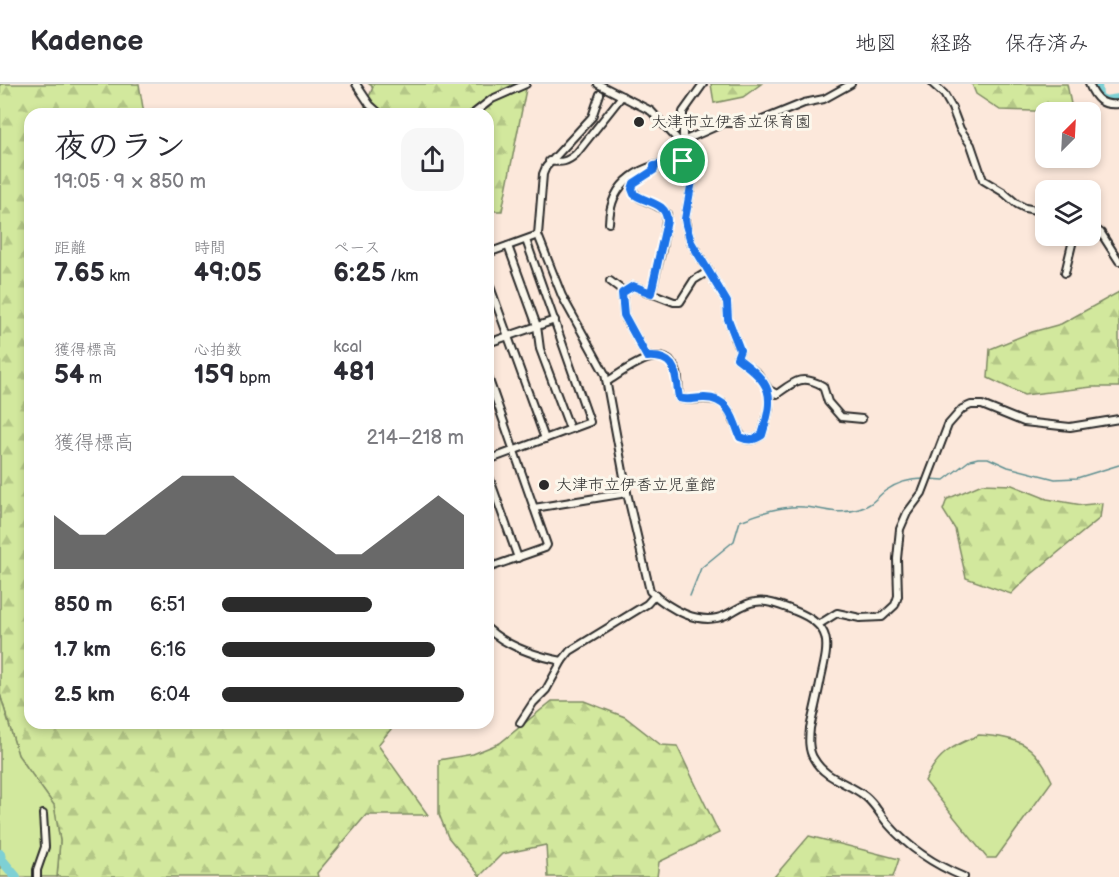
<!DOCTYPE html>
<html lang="ja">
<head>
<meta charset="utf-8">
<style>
	:root { --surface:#fff; --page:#f7f7f7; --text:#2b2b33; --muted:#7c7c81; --line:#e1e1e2; --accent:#2b2b2b }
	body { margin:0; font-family:"Balsamiq Sans","Klee One",sans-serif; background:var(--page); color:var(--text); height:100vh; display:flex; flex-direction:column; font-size:22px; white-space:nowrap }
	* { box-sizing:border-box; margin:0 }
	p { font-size:20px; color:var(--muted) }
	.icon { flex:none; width:33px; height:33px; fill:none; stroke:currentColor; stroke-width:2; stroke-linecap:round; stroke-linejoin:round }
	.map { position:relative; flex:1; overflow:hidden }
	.sheet { position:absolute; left:24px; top:24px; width:470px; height:621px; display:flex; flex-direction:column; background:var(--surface); border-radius:18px; box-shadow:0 3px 9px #0003 }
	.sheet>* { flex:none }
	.needle { width:39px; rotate:24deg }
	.buttons { position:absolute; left:1035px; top:18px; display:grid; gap:12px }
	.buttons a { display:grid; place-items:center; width:66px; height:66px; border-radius:12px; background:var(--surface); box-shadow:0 3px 9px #0003; font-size:30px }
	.pin { position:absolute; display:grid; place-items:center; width:51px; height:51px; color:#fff; margin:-26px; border:3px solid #fff; border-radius:50%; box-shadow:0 2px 6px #0007 }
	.round { display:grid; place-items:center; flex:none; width:63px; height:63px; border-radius:18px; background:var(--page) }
	.headline { display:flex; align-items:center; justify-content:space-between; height:102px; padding:0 30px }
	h1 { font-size:33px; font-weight:700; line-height:45px }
	.stats { display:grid; grid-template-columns:repeat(3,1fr); gap:9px; height:102px; padding:6px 30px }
	.stats div { display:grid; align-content:center }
	.stats b { font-size:26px; font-weight:700 }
	.stats small { font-size:16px; font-weight:400 }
	.stats p { font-size:16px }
	.chart { height:168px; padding:12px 30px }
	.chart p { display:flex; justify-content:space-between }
	.chart svg { width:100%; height:108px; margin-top:6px; fill:var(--accent); opacity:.7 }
	ul { padding:0 30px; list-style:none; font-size:20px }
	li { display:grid; grid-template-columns:96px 72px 1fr; align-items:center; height:45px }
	li i { height:15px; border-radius:8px; background:var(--accent) }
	header { display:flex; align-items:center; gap:36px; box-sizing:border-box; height:84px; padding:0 30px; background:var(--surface); border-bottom:2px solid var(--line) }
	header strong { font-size:28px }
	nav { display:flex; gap:33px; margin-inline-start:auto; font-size:21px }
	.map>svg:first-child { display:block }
	.forest { fill:url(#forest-firs); stroke:#7e8a64; stroke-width:1.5 }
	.pitch { fill:#d2e89d; stroke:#7e8a64; stroke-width:1.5 }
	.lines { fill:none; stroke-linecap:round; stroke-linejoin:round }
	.stream { stroke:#5d8e90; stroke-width:1.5 }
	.river { stroke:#7ed0d4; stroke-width:10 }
	.minor-casing { stroke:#2b2b2b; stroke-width:10 }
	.minor { stroke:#fbf7ec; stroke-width:6 }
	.route-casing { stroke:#fff; stroke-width:12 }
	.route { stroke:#1a73e8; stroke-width:8 }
	.poi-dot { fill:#2b2b2b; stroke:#fbf7ec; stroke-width:2 }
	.labels { text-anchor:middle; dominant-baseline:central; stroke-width:6; stroke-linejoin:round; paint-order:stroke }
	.poi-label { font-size:16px; fill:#2b2b2b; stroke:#fbf7ec; text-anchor:start }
</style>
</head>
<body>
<header>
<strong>Kadence</strong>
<nav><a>地図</a><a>経路</a><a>保存済み</a></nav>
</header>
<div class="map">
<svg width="1119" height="793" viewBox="0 0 1119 793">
	<defs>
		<pattern id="forest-firs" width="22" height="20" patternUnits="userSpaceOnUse" patternTransform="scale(1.5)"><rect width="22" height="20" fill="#d2e89d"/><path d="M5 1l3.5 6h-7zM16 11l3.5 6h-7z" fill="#b4c787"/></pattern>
	</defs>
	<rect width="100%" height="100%" fill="#fce8db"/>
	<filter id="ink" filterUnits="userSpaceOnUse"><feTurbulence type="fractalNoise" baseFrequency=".0167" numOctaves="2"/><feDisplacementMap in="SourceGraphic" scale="12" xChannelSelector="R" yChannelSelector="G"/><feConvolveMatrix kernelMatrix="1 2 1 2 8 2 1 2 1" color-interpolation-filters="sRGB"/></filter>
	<g filter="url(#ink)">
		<g class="forest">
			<path d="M 0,0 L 139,0 L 144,30 L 30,30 L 30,639 L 396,639 L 378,661 L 428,731 L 366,731 L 317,789 L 318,793 L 57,793 L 60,757 L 54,721 L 18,671 L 0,610 Z"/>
			<path d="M 369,0 L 527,0 L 502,127 L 488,127 L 488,30 L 362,30 L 373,3 Z"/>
			<path d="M 711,0 L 761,0 L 743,13 L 714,19 Z"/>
			<path d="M 972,0 L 1067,0 L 1071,20 L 1065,28 L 1000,26 L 976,10 Z"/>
			<path d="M 1119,208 L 1119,303 L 1092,303 L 1024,311 L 988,294 L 990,265 L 1032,248 L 1061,240 Z"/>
			<path d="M 982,400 L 1012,401 L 1047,415 L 1082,421 L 1102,419 L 1100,434 L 1028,493 L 1011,510 L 966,494 L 955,445 L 943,426 L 947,415 Z"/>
			<path d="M 552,617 L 584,617 L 625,633 L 661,661 L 677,662 L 719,749 L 659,778 L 657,793 L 548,793 L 546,761 L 502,770 L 480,792 L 448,753 L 439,730 L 439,676 L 473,670 L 500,659 Z"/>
			<path d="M 809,752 L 899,775 L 893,793 L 774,793 Z"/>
		</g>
		<g class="pitch">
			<path d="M 0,610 L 18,671 L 54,721 L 60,757 L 57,793 L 0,793 Z"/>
			<path d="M 979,651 C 1018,653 1035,659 1052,697 L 996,774 L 987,774 L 925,697 C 937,670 952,662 979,651 Z"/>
		</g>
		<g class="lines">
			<g class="stream">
				<path d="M 929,395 L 944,396 L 970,376 L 978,374 L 988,374 L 1008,383 L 1055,395 L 1077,394 L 1119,381"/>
				<path d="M 690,512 L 701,484 L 734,457 L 740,437 C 760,429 783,421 804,423 C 823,424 839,432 859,425 C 871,422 876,414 885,407 C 896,399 911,395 924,395"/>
			</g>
			<g class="river">
				<path d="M 1097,0 L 1098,13 L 1105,17 L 1119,15"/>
				<path d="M 0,770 L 1,775 L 16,793"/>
			</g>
			<defs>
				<g id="minor">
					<path d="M 356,0 L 370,21 L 380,30"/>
					<path d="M 598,0 L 651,27 L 678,56 L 683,57 L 724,39 L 755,39 L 804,19 L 824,15 L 851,0"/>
					<path d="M 703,0 L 683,28 L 683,80 L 690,88 L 692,97 L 685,135 L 686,141 L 691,158 L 727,218 L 728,235 L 740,266 L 737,274 L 758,290 L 769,306 L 777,310 C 795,297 802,290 823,302 L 828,318 L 841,333 L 862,335"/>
					<path d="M 933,0 L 944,10 L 952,24 L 960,45 L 971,61 L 983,96 L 1003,108 L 1017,120 L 1025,124 L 1046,128"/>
					<path d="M 1089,0 C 1095,15 1102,22 1119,20"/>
					<path d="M 600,10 L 592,33 L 546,83 L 543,90 L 538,151 L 562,212 L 605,290 L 627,409 L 650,507 C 669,525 700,543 726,531 C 735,527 744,519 755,518 C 769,516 782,522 795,527 C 833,542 829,559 821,594 C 818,610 814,627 810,644 C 809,654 808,666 814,675 C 825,695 849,699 865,712 C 875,720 880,731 889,741 C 909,764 935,781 964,793"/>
					<path d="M 473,30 L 492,15 L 526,0"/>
					<path d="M 549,77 C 562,79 567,78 576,70 L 622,12"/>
					<path d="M 609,139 C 610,96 643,79 683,77"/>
					<path d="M 1090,141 L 1101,149 L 1119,177"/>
					<path d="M 508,162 L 537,242 L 540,265 L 570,345"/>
					<path d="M 488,169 L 538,151"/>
					<path d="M 1065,189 L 1074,152"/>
					<path d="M 488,197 L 545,355"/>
					<path d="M 610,197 L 622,206 L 624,231 L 647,273"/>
					<path d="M 622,209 L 633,202 L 674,218 L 680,218 L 694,196 L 709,187"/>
					<path d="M 651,209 L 662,165 L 667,130 C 658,117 638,119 632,105 L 634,99 L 654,85 L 654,82"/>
					<path d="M 488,259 L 555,236"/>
					<path d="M 488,293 L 547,461 L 545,464 L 488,484"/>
					<path d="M 608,297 C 626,286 665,254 677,289 C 679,297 678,306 679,314 C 692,319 706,311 720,318 C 740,328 732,370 762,351 L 769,325 L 769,306"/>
					<path d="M 488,376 L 590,338 L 526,156"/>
					<path d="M 488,390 L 518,474"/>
					<path d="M 534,424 L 627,409"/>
					<path d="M 821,539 L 837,529 L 860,534 L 882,533 L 895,521 L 898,512 L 897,475 L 900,445 L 907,429 L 922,409 L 948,341 L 962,325 L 971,321 L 982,321 L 1024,338 L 1070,343 L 1119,335"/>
					<path d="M 488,545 C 508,563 536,572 562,577 L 570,567 L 647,520 L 655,511"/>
					<path d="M 520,639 L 533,619 L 546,606 L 562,577"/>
					<path d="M 37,793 L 37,786 L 45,763 L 43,730"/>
				</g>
			</defs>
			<use href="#minor" class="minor-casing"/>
			<use href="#minor" class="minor"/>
		</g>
	</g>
	<g class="lines" filter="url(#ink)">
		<defs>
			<path id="route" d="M 683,77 L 682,80 L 690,88 L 692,97 L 685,135 L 686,141 L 691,158 L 727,218 L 728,235 L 740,266 L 737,274 C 772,300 775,309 762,351 C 754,356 749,357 740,353 C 733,333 728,313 703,314 C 694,314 687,317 679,314 C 675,292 679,271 647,273 L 624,231 L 622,209 L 633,202 L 651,209 L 667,137 C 667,118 646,119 634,110 L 632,105 L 634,99 L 654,86 L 654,82 L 669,78 Z"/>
		</defs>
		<use href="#route" class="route-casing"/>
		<use href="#route" class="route"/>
	</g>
	<g class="poi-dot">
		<circle cx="639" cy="38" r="6"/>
		<circle cx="544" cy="401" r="6"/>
	</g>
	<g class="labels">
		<g class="poi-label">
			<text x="651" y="38">大津市立伊香立保育園</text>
			<text x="556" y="401">大津市立伊香立児童館</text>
		</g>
	</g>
</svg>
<div class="buttons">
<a><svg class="needle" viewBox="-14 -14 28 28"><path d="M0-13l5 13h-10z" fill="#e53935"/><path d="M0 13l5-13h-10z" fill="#7c7c81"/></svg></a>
<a><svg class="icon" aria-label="layers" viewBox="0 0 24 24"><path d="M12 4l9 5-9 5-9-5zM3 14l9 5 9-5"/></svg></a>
</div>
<div class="pin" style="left:683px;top:77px;background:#1e9e55"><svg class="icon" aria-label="arrive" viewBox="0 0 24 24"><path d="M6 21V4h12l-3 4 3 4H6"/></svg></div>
<section class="sheet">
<div class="headline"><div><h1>夜のラン</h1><p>19:05 · 9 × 850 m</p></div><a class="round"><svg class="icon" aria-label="share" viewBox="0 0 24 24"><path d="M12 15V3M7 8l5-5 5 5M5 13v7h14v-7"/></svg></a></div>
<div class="stats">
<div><p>距離</p><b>7.65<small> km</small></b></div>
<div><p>時間</p><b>49:05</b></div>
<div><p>ペース</p><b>6:25<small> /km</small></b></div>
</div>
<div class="stats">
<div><p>獲得標高</p><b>54<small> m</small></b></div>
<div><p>心拍数</p><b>159<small> bpm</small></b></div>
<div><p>kcal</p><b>481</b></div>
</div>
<div class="chart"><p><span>獲得標高</span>214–218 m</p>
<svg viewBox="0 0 160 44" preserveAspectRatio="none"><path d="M0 44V22L10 30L20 30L30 22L40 14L50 6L60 6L70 6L80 14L90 22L100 30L110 38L120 38L130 30L140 22L150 14L160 22V44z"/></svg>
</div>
<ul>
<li><b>850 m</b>6:51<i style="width:62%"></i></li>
<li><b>1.7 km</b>6:16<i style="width:88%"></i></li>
<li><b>2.5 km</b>6:04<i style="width:100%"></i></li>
</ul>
</section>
</div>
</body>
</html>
